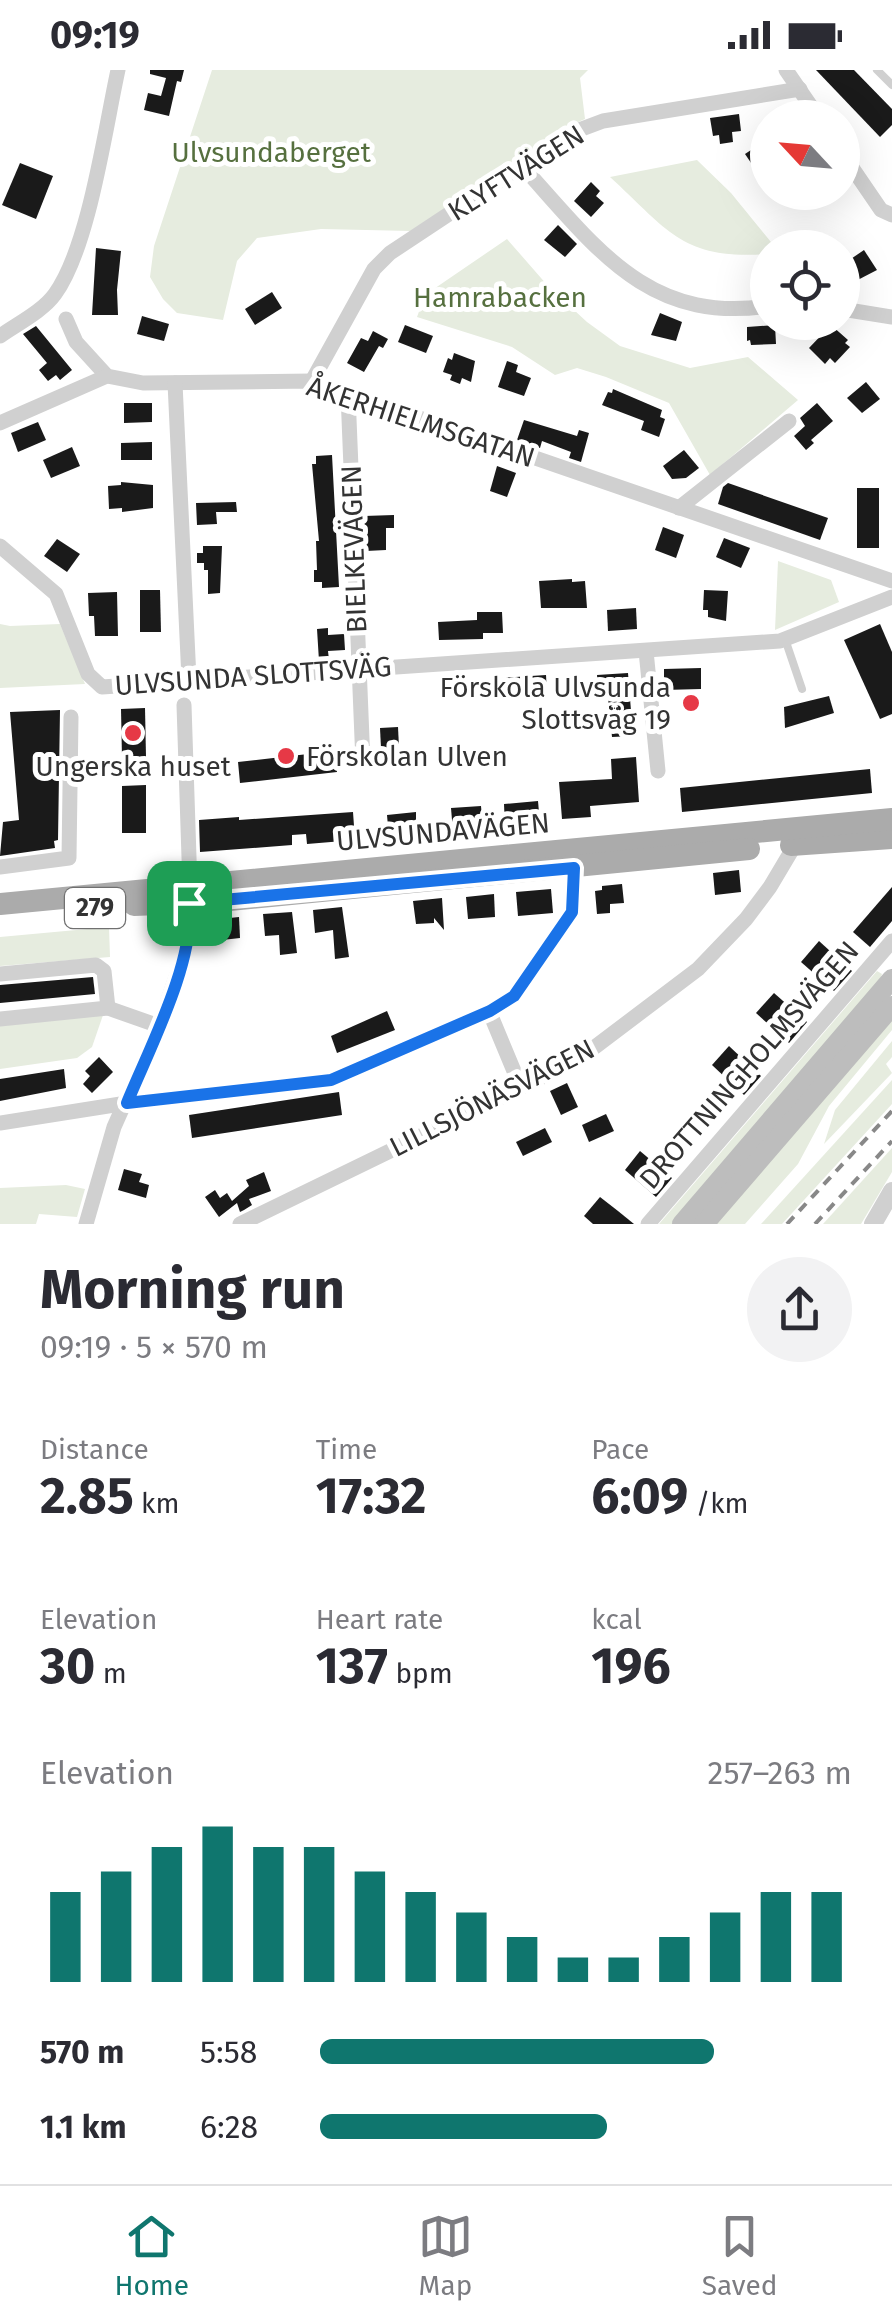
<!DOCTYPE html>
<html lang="en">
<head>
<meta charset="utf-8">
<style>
	:root { --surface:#fff; --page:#f2f2f3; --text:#2b2b33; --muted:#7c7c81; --line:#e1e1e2; --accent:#0f766e }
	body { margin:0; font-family:"Fira Sans",sans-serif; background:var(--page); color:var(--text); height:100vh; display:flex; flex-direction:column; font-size:38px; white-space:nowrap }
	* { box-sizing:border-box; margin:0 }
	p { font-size:32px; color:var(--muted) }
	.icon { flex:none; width:55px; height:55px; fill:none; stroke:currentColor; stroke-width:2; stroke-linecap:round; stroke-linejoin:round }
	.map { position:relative; height:1154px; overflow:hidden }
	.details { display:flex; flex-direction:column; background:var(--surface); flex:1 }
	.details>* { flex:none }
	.needle { width:65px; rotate:296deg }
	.buttons { position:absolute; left:750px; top:30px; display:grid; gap:20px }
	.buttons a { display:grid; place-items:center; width:110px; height:110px; border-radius:50%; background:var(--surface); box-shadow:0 10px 40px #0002; font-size:50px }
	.pin { position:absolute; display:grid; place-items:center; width:85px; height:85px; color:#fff; margin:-42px; border-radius:20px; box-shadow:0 5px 15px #0006 }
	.round { display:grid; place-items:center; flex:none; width:105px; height:105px; border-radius:52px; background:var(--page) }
	.overview { display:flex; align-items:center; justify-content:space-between; height:170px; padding:0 40px }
	h1 { font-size:55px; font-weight:700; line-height:75px }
	.metrics { display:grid; grid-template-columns:repeat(3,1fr); gap:15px; height:170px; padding:10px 40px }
	.metrics div { display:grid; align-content:center }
	.metrics b { font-size:50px; font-weight:700 }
	.metrics small { font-size:28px; font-weight:400 }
	.metrics p { font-size:28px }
	.chart { height:280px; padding:20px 40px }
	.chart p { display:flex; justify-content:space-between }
	.chart svg { width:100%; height:180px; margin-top:10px; stroke:var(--accent); stroke-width:6 }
	ul { padding:0 40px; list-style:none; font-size:32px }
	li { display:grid; grid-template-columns:160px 120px 1fr; align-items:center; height:75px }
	li i { height:25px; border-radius:12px; background:var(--accent) }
	.status { display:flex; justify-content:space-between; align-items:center; height:70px; padding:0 50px; background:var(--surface); direction:ltr }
	.status svg { height:28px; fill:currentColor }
	.dock { display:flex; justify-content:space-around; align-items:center; height:140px; border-top:2px solid var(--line); background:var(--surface); font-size:28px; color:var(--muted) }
	.dock a { display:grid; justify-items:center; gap:5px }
	.dock .selected { color:var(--accent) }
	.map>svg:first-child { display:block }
	.green { fill:#e6ecdf }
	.building { fill:#1a1a1a }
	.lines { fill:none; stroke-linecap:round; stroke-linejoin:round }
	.service { stroke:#d0d0d0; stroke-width:8 }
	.minor { stroke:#d0d0d0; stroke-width:15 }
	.tertiary { stroke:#d0d0d0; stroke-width:18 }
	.secondary { stroke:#bdbdbd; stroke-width:20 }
	.primary { stroke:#ababab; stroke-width:22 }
	.rail { stroke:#888; stroke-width:4; stroke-dasharray:10 8; stroke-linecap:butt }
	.route-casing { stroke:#fff; stroke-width:20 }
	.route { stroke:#1a73e8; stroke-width:12 }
	.poi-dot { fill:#e63946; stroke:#fff; stroke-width:4 }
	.labels { text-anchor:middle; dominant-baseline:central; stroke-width:10; stroke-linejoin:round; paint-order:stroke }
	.shield { fill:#fff; stroke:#707070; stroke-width:2.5 }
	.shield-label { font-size:25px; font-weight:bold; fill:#333 }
	.park-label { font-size:28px; fill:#56703f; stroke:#fff }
	.street-label { font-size:28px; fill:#333; stroke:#fff }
	.poi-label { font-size:28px; fill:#333; stroke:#fff; text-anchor:end }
</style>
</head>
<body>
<div class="status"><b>09:19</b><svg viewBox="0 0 49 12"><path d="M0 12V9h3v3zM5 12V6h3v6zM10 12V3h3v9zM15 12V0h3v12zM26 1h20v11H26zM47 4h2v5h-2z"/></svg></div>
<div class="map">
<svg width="892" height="1154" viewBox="0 0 892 1154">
	<rect width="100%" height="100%" fill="#fff"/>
	<g class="green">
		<path d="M 212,0 L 588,0 L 580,8 L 585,49 L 567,57 L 411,161 L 321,159 L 257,168 L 237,191 L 223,250 L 177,243 L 163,229 L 150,207 L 154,176 Z"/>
		<path d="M 697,90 L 731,123 L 775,177 L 768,178 L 767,184 C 682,190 668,160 610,107 Z"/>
		<path d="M 507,169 L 548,216 L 587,252 L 620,276 L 690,298 L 748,287 L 798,330 L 710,405 L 669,333 L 606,307 L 577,298 L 555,305 L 512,277 L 417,247 L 425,225 Z"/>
		<path d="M 778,491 L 831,510 L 839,532 L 775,560 Z"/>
		<path d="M 0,554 L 10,556 L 60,554 L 85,614 L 0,618 Z"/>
		<path d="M 109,857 L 110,887 L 0,896 L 0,867 Z"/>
		<path d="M 877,901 L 882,904 L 878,914 L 672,1154 L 659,1154 Z"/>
		<path d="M 103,945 L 92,977 L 77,988 L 0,999 L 0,955 Z"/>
		<path d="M 892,949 L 892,960 L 829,1036 L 798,1094 L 745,1154 L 715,1154 Z"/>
		<path d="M 892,971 L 892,987 L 886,994 L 892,1003 L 824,1074 L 835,1040 Z"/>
		<path d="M 892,1010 L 892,1034 L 782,1154 L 761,1154 Z"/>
		<path d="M 892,1078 L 892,1102 L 861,1154 L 823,1154 Z"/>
		<path d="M 66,1115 L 85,1119 L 77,1147 L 39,1144 L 36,1154 L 0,1154 L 0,1118 Z"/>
	</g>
	<g class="building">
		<path d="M 150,0 L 184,0 L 181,12 L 177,11 L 169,46 L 144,40 L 148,23 L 161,26 L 166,8 L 150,4 Z"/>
		<path d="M 816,0 L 854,0 L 892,39 L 892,55 L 880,67 Z"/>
		<path d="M 739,44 L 741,61 L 732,62 L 733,72 L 720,74 L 719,65 L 713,66 L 710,48 Z"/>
		<path d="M 763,72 L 768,78 L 768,118 L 745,84 Z"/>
		<path d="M 20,93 L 53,106 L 36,149 L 2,135 Z"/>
		<path d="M 591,112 L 600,121 L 596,126 L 604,133 L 591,147 L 574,131 Z"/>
		<path d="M 558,155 L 577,174 L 565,187 L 544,170 Z"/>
		<path d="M 96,178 L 121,181 L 117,220 L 118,245 L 92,245 Z"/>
		<path d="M 864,180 L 877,200 L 848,215 L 842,207 L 842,195 Z"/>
		<path d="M 272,222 L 282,238 L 255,255 L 245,239 Z"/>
		<path d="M 660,243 L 682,252 L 676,271 L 651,265 Z"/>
		<path d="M 142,246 L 169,254 L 164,271 L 137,264 Z"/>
		<path d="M 405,255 L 433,266 L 426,283 L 398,272 Z"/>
		<path d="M 775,255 L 776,274 L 751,275 L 750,270 L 747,271 L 747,257 Z"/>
		<path d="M 831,255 L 848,270 L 845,273 L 850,277 L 835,293 L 830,288 L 825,294 L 809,278 Z"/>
		<path d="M 36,256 L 72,300 L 60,310 L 56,305 L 48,311 L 39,300 L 47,293 L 23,264 Z"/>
		<path d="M 373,261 L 388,269 L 383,278 L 379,276 L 364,302 L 347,293 L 361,268 L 368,271 Z"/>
		<path d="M 454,283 L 475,291 L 471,312 L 462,308 L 460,314 L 450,310 L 452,305 L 443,302 L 448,288 L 452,290 Z"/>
		<path d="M 507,291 L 518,295 L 516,302 L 531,308 L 524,326 L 498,317 Z"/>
		<path d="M 866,312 L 880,329 L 862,343 L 847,328 Z"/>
		<path d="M 613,319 L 662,340 L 660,347 L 665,349 L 659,367 L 641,360 L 644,351 L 602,335 L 608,322 L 612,323 Z"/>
		<path d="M 124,333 L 152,333 L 152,352 L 124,353 Z"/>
		<path d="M 817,333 L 833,351 L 811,370 L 814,373 L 806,380 L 794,366 L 805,356 L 800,348 Z"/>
		<path d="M 524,350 L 577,366 L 579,360 L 589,363 L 581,392 L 569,388 L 571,382 L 542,371 L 540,378 L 517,370 Z"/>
		<path d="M 38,352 L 46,370 L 18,382 L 11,363 Z"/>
		<path d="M 152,372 L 152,390 L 121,390 L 121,373 Z"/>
		<path d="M 72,377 L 80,396 L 51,408 L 43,390 Z"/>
		<path d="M 684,380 L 699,398 L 686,408 L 672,409 L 663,396 Z"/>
		<path d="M 332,385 L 339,517 L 322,518 L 322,512 L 314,512 L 314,500 L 317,500 L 316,471 L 319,471 L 312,394 L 316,394 L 316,386 Z"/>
		<path d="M 497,396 L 516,403 L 507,427 L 490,421 Z"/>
		<path d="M 121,412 L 153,415 L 153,438 L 122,442 L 122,438 L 109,439 L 108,416 L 121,415 Z"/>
		<path d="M 728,413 L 828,448 L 820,470 L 718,434 L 723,417 Z"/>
		<rect x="857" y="418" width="22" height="60"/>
		<path d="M 236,432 L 237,442 L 216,442 L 217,454 L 197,455 L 196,433 Z"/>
		<path d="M 394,445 L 394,458 L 386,458 L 386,480 L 366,481 L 364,446 Z"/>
		<path d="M 663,457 L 684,465 L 676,488 L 655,480 Z"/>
		<path d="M 724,468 L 750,478 L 741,498 L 716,487 Z"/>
		<path d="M 57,469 L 80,484 L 67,502 L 44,486 Z"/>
		<path d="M 203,476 L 222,476 L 220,523 L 208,524 L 208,500 L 204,500 L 204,493 L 197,493 L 197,483 L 203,483 Z"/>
		<path d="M 572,509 L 572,512 L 585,511 L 587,538 L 541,538 L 539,511 Z"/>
		<path d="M 140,520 L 160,520 L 161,562 L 140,562 Z"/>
		<path d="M 704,520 L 728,521 L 726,551 L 708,547 L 708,540 L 703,540 Z"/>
		<path d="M 117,522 L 118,566 L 95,566 L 94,546 L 89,546 L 88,523 Z"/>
		<path d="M 636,538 L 637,559 L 608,561 L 607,540 Z"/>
		<path d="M 477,542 L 502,542 L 503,563 L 483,563 L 483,569 L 439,570 L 438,552 L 477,550 Z"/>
		<path d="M 880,554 L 892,582 L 892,644 L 880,649 L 844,570 Z"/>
		<path d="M 328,558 L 328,565 L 344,564 L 345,580 L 328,581 L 329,590 L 319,591 L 317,559 Z"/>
		<path d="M 701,598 L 701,619 L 664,620 L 664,599 Z"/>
		<path d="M 628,603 L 633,666 L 612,667 L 608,627 L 599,628 L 597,605 Z"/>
		<path d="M 546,605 L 547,624 L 483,627 L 482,609 Z"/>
		<path d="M 829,626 L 834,643 L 785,658 L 784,637 Z"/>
		<path d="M 145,638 L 146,687 L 122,688 L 121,639 Z"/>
		<path d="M 60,640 L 58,770 L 54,771 L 55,778 L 0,786 L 3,752 L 19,750 L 10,642 Z"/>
		<path d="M 398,657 L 400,698 L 382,698 L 380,658 Z"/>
		<path d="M 334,681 L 337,702 L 240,713 L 238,692 Z"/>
		<path d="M 636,687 L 639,732 L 590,736 L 591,747 L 562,749 L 559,712 L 612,709 L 611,689 Z"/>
		<path d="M 870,699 L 872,723 L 682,742 L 680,718 Z"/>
		<path d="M 146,715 L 146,763 L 122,763 L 122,716 Z"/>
		<path d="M 538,731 L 540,754 L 505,757 L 504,734 Z"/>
		<path d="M 481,736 L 483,759 L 453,762 L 451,738 Z"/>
		<path d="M 353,742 L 355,770 L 307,774 L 306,764 L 292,765 L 292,775 L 200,782 L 199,750 L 239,747 L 239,750 Z"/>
		<path d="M 416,742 L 416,750 L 421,750 L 422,765 L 389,768 L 387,745 Z"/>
		<path d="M 739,800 L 741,822 L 715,825 L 713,803 Z"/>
		<path d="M 622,814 L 624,833 L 610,834 L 610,843 L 597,844 L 595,821 L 602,820 L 602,816 Z"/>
		<path d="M 892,817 L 892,851 L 870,877 L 853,862 Z"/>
		<path d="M 551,819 L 553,843 L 518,846 L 516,822 Z"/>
		<path d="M 494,824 L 495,847 L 468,849 L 466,827 Z"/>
		<path d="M 442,828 L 444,860 L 434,848 L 434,853 L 416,854 L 413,831 Z"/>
		<path d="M 342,837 L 349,887 L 335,889 L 333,860 L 315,863 L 313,840 Z"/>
		<path d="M 292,842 L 297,883 L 280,885 L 279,865 L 265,866 L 263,844 Z"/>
		<path d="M 239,847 L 240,868 L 213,871 L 211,850 Z"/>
		<path d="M 819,871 L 852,901 L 834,921 L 801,892 Z"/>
		<path d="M 93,907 L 95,924 L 0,933 L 0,915 Z"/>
		<path d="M 774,923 L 807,952 L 789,973 L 756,943 Z"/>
		<path d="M 387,941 L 395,960 L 337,983 L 331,966 Z"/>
		<path d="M 729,976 L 761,1006 L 744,1025 L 712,995 Z"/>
		<path d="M 99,987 L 113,1002 L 92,1023 L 83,1014 L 90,1006 L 85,1001 Z"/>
		<path d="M 64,999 L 66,1018 L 0,1031 L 0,1009 Z"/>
		<path d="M 567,1013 L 578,1037 L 561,1045 L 550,1021 Z"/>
		<path d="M 339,1022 L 342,1045 L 192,1068 L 189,1045 Z"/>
		<path d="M 606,1044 L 614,1061 L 589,1072 L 582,1055 Z"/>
		<path d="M 545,1058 L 552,1072 L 523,1086 L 516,1072 Z"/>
		<path d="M 640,1081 L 672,1108 L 656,1127 L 625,1100 Z"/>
		<path d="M 124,1099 L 142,1104 L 139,1112 L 149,1115 L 146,1128 L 118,1120 Z"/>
		<path d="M 264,1102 L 271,1121 L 249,1129 L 252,1135 L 244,1140 L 240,1142 L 237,1133 L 219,1147 L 205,1127 L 215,1120 L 220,1128 L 227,1123 L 232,1131 L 249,1116 L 246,1110 Z"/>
		<path d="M 600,1127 L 618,1141 L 634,1154 L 593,1154 L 584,1146 Z"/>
	</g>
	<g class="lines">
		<g class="service">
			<path d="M 877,0 L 892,15"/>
			<path d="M 785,569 L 802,619"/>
		</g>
		<g class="minor">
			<path d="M 786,0 L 819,48"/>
			<path d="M 842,83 L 881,140 L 892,145"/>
			<path d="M 522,96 C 595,176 647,254 768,236"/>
			<path d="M 842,239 L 892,247"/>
			<path d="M 66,249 L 76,272 L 107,306 L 143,313 L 312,311 L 892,511"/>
			<path d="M 0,266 C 17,254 43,241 55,224 C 89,177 105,59 118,0"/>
			<path d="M 312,311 L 374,199 L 390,183 L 571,63 L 603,51 L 800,19"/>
			<path d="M 175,313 L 189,609"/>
			<path d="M 348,324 L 363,693"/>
			<path d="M 0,353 L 107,306"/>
			<path d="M 679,438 L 789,351"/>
			<path d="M 0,476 L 56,524 L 88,604 L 102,617 L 780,571 L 892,527"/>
			<path d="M 646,581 L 658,701"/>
			<path d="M 0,797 L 69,788 L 71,647"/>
			<path d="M 0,904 L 96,895 L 104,901 L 108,938"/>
			<path d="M 489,941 L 521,1018"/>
			<path d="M 0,949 L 108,938 L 159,956"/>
			<path d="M 0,1053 L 127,1033 L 331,1009 L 489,941 L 514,926 L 572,842 L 574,798"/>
			<path d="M 86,1154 L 114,1057 L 159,956 L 181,893 L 191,848 L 184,635"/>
			<path d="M 240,1154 L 579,989 L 698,899 L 746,849 L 770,817 L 795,775"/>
			<path d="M 648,1154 L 892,871"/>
		</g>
		<path class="tertiary" d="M 873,1154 L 892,1121"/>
		<g class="secondary">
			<path d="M 682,1154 L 892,909"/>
			<path d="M 704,1154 L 892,936"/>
		</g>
		<g class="primary">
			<path d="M 791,775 L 892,768"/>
			<path d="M 0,834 L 892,749"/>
			<path d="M 134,835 L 209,832 L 749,779"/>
		</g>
		<g class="rail">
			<path d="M 787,1154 L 892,1041"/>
			<path d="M 815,1154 L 892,1071"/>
		</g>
	</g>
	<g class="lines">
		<defs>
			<path id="route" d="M 574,798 L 572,842 L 514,926 L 490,941 L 331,1010 L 127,1033 C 149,979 196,890 189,833 Z"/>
		</defs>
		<use href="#route" class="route-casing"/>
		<use href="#route" class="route"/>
	</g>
	<g class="poi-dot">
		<circle cx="691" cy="633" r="10"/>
		<circle cx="133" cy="663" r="10"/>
		<circle cx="286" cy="686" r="10"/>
	</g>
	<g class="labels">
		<rect class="shield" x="65" y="818" width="60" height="40" rx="8"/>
		<g class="shield-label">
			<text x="95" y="838">279</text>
		</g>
		<g class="park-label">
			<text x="271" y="82">Ulvsundaberget</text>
			<text x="500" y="227">Hamrabacken</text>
		</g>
		<g class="street-label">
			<text transform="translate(516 103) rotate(-32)">KLYFTVÄGEN</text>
			<text transform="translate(421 352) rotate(18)">ÅKERHIELMSGATAN</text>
			<text transform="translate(354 479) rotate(-92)">BIELKEVÄGEN</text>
			<text transform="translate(253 606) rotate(-4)">ULVSUNDA SLOTTSVÄG</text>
			<text transform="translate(443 762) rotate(-5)">ULVSUNDAVÄGEN</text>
			<text transform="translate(749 995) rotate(-49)">DROTTNINGHOLMSVÄGEN</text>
			<text transform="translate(492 1028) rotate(-27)">LILLSJÖNÄSVÄGEN</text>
		</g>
		<g class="poi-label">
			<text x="671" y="617">Förskola Ulvsunda<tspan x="671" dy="32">Slottsväg 19</tspan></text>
			<text x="306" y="686" text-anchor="start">Förskolan Ulven</text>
			<text x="133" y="696" text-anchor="middle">Ungerska huset</text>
		</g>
	</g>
</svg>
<div class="buttons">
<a><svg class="needle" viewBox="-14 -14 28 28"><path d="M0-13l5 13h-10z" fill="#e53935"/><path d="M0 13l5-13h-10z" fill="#7c7c81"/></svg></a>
<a><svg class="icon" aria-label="locate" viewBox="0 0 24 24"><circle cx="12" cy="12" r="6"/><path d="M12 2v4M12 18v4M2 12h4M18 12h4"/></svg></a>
</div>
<div class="pin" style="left:189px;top:833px;background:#1e9e55"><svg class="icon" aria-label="arrive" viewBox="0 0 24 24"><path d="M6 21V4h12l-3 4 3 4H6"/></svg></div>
</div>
<section class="details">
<div class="overview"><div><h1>Morning run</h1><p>09:19 · 5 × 570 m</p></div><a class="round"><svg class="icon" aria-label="share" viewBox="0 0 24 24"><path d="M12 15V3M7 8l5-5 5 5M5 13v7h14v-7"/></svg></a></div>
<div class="metrics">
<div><p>Distance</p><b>2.85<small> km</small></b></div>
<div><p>Time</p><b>17:32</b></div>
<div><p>Pace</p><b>6:09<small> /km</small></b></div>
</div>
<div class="metrics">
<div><p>Elevation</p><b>30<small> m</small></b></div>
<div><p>Heart rate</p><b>137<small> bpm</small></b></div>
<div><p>kcal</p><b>196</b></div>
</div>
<div class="chart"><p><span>Elevation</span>257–263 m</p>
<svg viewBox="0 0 160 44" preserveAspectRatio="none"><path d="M5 44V22M15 44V17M25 44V11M35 44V6M45 44V11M55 44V11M65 44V17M75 44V22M85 44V27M95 44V33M105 44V38M115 44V38M125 44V33M135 44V27M145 44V22M155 44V22"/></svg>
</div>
<ul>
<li><b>570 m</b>5:58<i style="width:74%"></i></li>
<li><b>1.1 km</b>6:28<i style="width:54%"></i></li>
</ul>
</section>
<nav class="dock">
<a class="selected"><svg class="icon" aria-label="home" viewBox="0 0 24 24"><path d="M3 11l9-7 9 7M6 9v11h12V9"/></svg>Home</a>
<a><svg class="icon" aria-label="map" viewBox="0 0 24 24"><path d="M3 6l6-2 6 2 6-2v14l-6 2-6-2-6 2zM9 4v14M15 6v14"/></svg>Map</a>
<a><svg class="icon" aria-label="saved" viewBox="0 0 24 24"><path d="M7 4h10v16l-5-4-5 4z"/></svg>Saved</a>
</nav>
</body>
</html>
